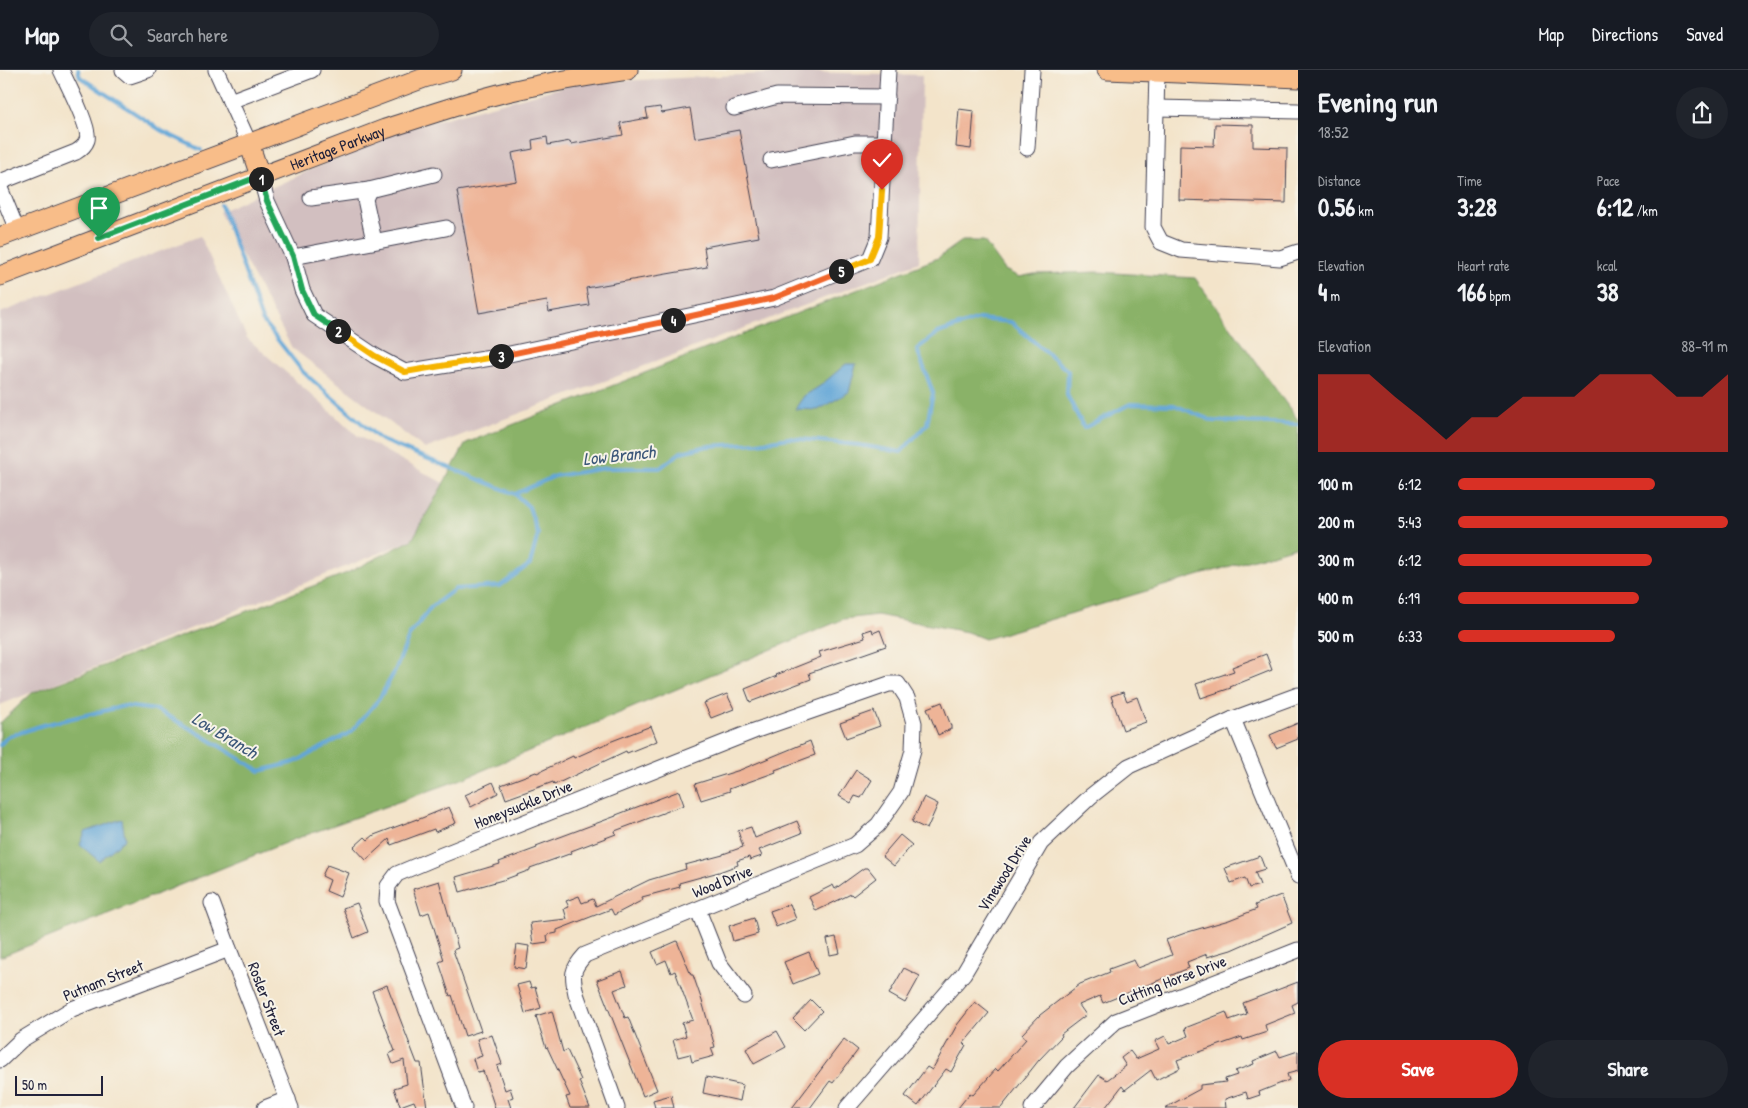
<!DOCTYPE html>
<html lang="en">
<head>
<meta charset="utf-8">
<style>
	:root { --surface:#171b24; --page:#20242c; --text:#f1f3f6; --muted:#9ea1a6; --line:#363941; --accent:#d93025 }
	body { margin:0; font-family:"Patrick Hand",sans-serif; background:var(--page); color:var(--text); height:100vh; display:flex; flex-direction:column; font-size:19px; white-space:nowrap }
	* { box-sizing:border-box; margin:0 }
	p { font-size:16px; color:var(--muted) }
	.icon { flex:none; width:28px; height:28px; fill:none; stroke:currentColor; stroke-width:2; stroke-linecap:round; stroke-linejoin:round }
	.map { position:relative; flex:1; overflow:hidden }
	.panel { display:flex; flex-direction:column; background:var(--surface); width:450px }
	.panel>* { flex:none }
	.scale { position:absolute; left:15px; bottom:12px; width:88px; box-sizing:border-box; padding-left:5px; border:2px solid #22223b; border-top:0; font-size:14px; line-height:18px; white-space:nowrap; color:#22223b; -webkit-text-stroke:4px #f7f3e8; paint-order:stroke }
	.pin { position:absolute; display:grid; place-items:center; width:42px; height:42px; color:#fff; margin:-51px -21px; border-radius:50% 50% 50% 0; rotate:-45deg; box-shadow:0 0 5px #0007 }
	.pin .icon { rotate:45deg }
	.km { position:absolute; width:25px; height:25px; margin:-12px; border-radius:50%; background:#222; color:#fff; font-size:14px; line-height:25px; text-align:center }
	.round { display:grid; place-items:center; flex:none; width:52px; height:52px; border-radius:26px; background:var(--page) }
	.overview { display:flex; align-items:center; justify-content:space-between; height:85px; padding:0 20px }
	h1 { font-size:28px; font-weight:700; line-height:38px }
	.figures { display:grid; grid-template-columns:repeat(3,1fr); gap:8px; height:85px; padding:5px 20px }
	.figures div { display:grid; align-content:center }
	.figures b { font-size:25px; font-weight:700 }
	.figures small { font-size:14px; font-weight:400 }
	.figures p { font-size:14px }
	.chart { height:140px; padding:10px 20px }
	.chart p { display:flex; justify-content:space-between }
	.chart svg { width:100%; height:90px; margin-top:5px; fill:var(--accent); opacity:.7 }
	.cta { display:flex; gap:10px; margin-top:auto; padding:10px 20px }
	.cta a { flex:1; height:58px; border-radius:30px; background:var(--accent); color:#fff; font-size:20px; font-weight:700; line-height:58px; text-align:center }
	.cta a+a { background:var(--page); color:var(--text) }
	ul { padding:0 20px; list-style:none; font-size:16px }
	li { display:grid; grid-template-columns:80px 60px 1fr; align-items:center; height:38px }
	li i { height:12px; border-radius:6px; background:var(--accent) }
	header { display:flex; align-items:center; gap:30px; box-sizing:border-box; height:70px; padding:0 25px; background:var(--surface); border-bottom:1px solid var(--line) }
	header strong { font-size:24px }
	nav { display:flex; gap:28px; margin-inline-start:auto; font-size:18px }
	.search { width:350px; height:45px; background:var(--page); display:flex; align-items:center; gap:12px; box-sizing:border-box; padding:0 18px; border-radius:28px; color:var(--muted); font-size:19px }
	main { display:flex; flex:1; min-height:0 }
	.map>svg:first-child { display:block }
	.industrial { fill:#d2bfc0 }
	.forest { fill:#8ab268; stroke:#566a52 }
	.water { fill:#62a6d7; stroke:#426489 }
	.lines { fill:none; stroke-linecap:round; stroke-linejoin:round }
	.stream { stroke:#62a6d7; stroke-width:4 }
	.building { fill:#eeb497 }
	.minor-casing { stroke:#413f50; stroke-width:17 }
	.major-casing { stroke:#413f50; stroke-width:21 }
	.minor { stroke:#fff; stroke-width:15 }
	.major { stroke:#f8bd89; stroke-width:19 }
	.split-1-casing { stroke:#fff; stroke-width:10 }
	.split-2-casing { stroke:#fff; stroke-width:10 }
	.split-3-casing { stroke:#fff; stroke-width:10 }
	.split-4-casing { stroke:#fff; stroke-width:10 }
	.split-5-casing { stroke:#fff; stroke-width:10 }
	.split-6-casing { stroke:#fff; stroke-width:10 }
	.split-1 { stroke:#22a559; stroke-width:6 }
	.split-2 { stroke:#22a559; stroke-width:6 }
	.split-3 { stroke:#f5b400; stroke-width:6 }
	.split-4 { stroke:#f0652b; stroke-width:6 }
	.split-5 { stroke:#f0652b; stroke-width:6 }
	.split-6 { stroke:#f5b400; stroke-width:6 }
	.labels { text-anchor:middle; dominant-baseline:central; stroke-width:4; stroke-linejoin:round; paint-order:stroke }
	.street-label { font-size:16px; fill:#22223b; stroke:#f7f3e8 }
	.water-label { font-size:18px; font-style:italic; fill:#3c5779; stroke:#f7f3e8 }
</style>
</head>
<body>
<header>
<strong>Map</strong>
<div class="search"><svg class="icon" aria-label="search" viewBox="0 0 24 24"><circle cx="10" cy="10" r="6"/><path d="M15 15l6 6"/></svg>Search here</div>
<nav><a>Map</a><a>Directions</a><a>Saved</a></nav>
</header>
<main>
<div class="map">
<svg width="1298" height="1038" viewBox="0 0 1298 1038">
	<rect width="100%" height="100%" fill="#f7f3e8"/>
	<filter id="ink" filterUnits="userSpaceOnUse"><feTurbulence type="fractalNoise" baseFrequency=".02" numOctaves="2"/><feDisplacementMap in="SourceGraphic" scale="10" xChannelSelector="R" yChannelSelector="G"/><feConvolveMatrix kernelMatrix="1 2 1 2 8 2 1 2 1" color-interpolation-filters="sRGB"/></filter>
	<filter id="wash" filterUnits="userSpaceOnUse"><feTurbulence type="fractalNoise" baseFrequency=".0096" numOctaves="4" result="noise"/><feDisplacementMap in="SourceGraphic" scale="20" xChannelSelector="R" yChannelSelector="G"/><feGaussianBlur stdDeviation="1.12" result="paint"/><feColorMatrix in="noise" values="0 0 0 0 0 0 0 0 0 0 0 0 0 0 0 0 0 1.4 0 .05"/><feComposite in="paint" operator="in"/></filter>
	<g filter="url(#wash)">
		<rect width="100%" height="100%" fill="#f3e4ca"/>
		<g class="industrial">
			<path d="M 805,2 L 922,5 L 919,192 L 425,379 L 292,278 L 219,142 L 393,62 L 578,13 Z"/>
			<path d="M 200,166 L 247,268 L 358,366 L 443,413 L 412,470 L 0,635 L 0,243 Z"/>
		</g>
		<path class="forest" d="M 962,171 L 984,171 L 1005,200 L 1019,207 L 1034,204 L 1098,202 L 1195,208 L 1298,350 L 1298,476 L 985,569 L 967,562 L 877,545 L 844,549 L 462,709 L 295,769 L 0,887 L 0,653 L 32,623 L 347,503 L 412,470 L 466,373 L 938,188 Z"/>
		<g class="water">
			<path d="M 846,294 L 856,294 L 849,322 L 818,340 L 795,339 L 804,326 L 820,316 Z"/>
			<path d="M 122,749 L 125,769 L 99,791 L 80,775 L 85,762 Z"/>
		</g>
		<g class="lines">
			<g class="stream">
				<path d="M 78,0 L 80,7 L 162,61 L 201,80"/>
				<path d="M 221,135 L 262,250 L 303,302 L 381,370 L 515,424"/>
				<path d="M 0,675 L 7,667 L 43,655 L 124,636 L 157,640 L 200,664 L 260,701 L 295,692 L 351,662 L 379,629 L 395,601 L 409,566 L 431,537 L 455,519 L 500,516 L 530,494 L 538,464 L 529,437 L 515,424 L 555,406 L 606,398 L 660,398 L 681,382 L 708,376 L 758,373 L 789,368 L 859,375 L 901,382 L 927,354 L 933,323 L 917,279 L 938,263 L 979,249 L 1011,252 L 1068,301 L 1067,325 L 1084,358 L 1130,334 L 1174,335 L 1213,351 L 1298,354"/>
			</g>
		</g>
		<g id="blocks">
			<g class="building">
				<path d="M 660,37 L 662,43 L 690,38 L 695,68 L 739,60 L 759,167 L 704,177 L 707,197 L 586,218 L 589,235 L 549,242 L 547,231 L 479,243 L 457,121 L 517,111 L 512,83 L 533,79 L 532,70 L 547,67 L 548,75 L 570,71 L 571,74 L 623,65 L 620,53 L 648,48 L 646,39 Z"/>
				<path d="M 959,39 L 974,41 L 971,79 L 956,77 Z"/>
				<path d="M 1215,54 L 1253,55 L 1253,77 L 1287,78 L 1286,133 L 1179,130 L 1180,75 L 1214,76 Z"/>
				<path d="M 872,559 L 873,563 L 880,560 L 886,576 L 809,603 L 811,609 L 750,632 L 745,619 L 777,606 L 776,605 L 821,587 L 819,582 L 865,568 L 863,562 Z"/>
				<path d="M 1266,584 L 1272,600 L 1230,617 L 1231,618 L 1201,628 L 1196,614 L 1234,601 L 1232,597 Z"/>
				<path d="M 1123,622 L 1127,631 L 1137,627 L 1146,652 L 1123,660 L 1111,626 Z"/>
				<path d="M 727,624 L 734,639 L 711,648 L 704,633 Z"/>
				<path d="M 942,632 L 951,656 L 951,659 L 938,665 L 927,638 Z"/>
				<path d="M 874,641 L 880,656 L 846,668 L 840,653 Z"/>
				<path d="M 1298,653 L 1298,669 L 1276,678 L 1270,665 Z"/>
				<path d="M 651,656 L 657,671 L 627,683 L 626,681 L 554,715 L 553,712 L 506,729 L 501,715 L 536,702 L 537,703 L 573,686 L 574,688 L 612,671 Z"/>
				<path d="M 810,671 L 815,685 L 775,700 L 776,702 L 729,719 L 730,721 L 701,730 L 695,714 L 740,700 Z"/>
				<path d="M 856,700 L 872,710 L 861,728 L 855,726 L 851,733 L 839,726 Z"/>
				<path d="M 493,712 L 498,723 L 471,737 L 465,725 Z"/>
				<path d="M 679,721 L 684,735 L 615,761 L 616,764 L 571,781 L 572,783 L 530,798 L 530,800 L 506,809 L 460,822 L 456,807 L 500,794 L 499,792 L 537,778 L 536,776 L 616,746 L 616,745 Z"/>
				<path d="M 924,727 L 938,734 L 927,759 L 912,752 Z"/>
				<path d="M 449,737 L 456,753 L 435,762 L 434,759 L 391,775 L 389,769 L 366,790 L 354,777 L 365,767 L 368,770 L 374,765 L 417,749 L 417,750 Z"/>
				<path d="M 797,751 L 802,763 L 759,780 L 762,786 L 750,790 L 749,787 L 737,791 L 738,795 L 719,802 L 679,813 L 680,817 L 642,827 L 643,830 L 614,845 L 611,839 L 557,860 L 557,863 L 547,865 L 548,872 L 533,874 L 530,853 L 567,849 L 564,839 L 569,837 L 566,831 L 579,826 L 582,833 L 593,829 L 596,836 L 649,810 L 686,799 L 685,795 L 723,785 L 723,784 L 743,777 L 738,761 L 751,757 L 755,768 Z"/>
				<path d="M 900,765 L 912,775 L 894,796 L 882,786 Z"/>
				<path d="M 1260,786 L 1265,799 L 1255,802 L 1260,815 L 1249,818 L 1245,808 L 1231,813 L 1225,798 Z"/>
				<path d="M 327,795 L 349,803 L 340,827 L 326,821 L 330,810 L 322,806 Z"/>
				<path d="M 864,798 L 868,798 L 876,808 L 853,826 L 851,824 L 816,841 L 809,827 L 833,815 L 835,819 Z"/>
				<path d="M 439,811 L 458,878 L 453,880 L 481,961 L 465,966 L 452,925 L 450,926 L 439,892 L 444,890 L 429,842 L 421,845 L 413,819 Z"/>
				<path d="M 1281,825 L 1292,853 L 1231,880 L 1207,887 L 1207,884 L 1187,892 L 1189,898 L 1103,933 L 1100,926 L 1079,935 L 1086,945 L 1061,964 L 1062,966 L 1039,990 L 1001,1038 L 958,1038 L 970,1023 L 973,1025 L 996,999 L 998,1001 L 1026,969 L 1022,964 L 1040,945 L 1080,914 L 1110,902 L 1109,899 L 1134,890 L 1138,898 L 1172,885 L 1166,870 L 1188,862 L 1229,850 L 1257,839 L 1255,835 Z"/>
				<path d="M 357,833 L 368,862 L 354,868 L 343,838 Z"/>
				<path d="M 790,834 L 796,849 L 776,857 L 770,841 Z"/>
				<path d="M 754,848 L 758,864 L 733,871 L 729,856 Z"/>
				<path d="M 836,867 L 840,883 L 830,885 L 827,869 Z"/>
				<path d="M 677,871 L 691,905 L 693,905 L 702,931 L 715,977 L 711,978 L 714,986 L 692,992 L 690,984 L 678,987 L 673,970 L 686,966 L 682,953 L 693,950 L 675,901 L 671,903 L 666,890 L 657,894 L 652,882 Z"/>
				<path d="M 517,874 L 529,876 L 526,899 L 514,897 Z"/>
				<path d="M 809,882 L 818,904 L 793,914 L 784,892 Z"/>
				<path d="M 904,898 L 920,906 L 905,933 L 889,924 Z"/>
				<path d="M 622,901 L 627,915 L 614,920 L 625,948 L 628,947 L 657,1020 L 643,1026 L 597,910 Z"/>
				<path d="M 529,912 L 531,918 L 535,917 L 541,938 L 525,943 L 517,915 Z"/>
				<path d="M 1298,912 L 1298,932 L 1292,935 L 1295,943 L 1265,955 L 1267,962 L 1243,970 L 1242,967 L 1177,990 L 1180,998 L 1156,1010 L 1151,1000 L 1125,1020 L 1122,1016 L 1105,1038 L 1074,1038 L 1099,1005 L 1107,1010 L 1126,996 L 1121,988 L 1130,981 L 1136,989 L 1159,979 L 1155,971 L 1165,966 L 1169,974 L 1188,966 L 1185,958 L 1203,951 L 1226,942 L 1229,950 L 1247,944 L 1243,933 Z"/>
				<path d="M 387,915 L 417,993 L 421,993 L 427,1038 L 417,1038 L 414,1031 L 400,1036 L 394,1018 L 407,1014 L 404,990 L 393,994 L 389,984 L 395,981 L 372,921 Z"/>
				<path d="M 811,930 L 822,941 L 804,960 L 793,949 Z"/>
				<path d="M 975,932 L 989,943 L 963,974 L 966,975 L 951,1002 L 946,999 L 918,1036 L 905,1026 L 927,997 L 932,1000 L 957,955 Z"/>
				<path d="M 552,941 L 563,982 L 567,980 L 581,1010 L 579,1011 L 590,1038 L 570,1038 L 566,1027 L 570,1026 L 547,977 L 546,978 L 536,946 Z"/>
				<path d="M 777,961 L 786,977 L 754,994 L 746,979 Z"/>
				<path d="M 492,965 L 502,994 L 497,996 L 505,1020 L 510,1018 L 513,1027 L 508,1029 L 511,1038 L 495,1038 L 483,1001 L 477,1002 L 473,989 L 482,986 L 477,969 Z"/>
				<path d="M 844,969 L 858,980 L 833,1013 L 830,1011 L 810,1038 L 792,1038 Z"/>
				<path d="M 1277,981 L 1280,987 L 1298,981 L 1298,1001 L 1287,1004 L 1289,1010 L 1259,1022 L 1260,1025 L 1248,1029 L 1246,1022 L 1225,1029 L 1226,1038 L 1165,1038 L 1200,1019 L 1200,1015 L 1226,1012 L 1225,1009 L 1237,1005 L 1235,1001 L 1254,994 L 1253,991 Z"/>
				<path d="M 706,1007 L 743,1015 L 740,1031 L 703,1023 Z"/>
				<path d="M 671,1025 L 674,1038 L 655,1038 L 653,1030 Z"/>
			</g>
		</g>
	</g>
	<g filter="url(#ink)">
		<use href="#blocks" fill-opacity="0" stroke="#413f50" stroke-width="1"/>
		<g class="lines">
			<defs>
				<g id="minor">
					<path d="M 123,0 L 130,6 L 148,0"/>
					<path d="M 216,0 L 249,73"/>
					<path d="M 1157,2 L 1153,157 L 1161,172 L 1181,180 L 1280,188 L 1298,182"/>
					<path d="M 230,31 L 312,0"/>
					<path d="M 734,38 L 777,26 L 887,27"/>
					<path d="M 1156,38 L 1298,41"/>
					<path d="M 1027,78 L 1032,0"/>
					<path d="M 771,90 L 855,73 L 884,73"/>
					<path d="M 260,106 L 267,131 L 293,187 L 302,220 L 314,245 L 375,286 L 405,302 L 491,288 L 774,228 L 870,189 L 879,167 L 888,0"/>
					<path d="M 0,112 L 76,82 C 81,79 85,76 87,70 C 91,59 67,13 61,0"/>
					<path d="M 0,118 L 17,160"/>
					<path d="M 311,128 L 369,120"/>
					<path d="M 374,171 L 365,129 L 369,120 L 434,104"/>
					<path d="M 293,187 L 446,158"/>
					<path d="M 1233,649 L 1298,806"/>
					<path d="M 212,833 L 229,879 L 291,1038"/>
					<path d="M 698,840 L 719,893 L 744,926"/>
					<path d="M 0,990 L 21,970 L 72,939 L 229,879"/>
					<path d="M 265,1038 L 288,1029"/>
					<path d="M 464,1038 L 387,831 L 388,816 L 397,804 L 442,785 L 754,661 L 889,614 L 898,614 L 907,628 L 914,653 L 913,680 L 901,722 L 878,755 L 855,775 L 585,885 C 571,900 572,905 576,924 L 617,1038"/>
					<path d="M 847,1038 L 964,903 L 1041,773 L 1091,726 L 1129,696 L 1233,649 L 1298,625"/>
					<path d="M 1032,1038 L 1067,996 L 1116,951 L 1298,880"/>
				</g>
				<g id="major">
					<path d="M 1107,0 L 1298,8"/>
					<path d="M 249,73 L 260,106"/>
					<path d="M 0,167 L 424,8 L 452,0"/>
					<path id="s1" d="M 0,206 L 385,59 C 425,46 465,32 507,22 C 547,12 587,6 628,0"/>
				</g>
			</defs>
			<use href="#minor" class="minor-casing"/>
			<use href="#major" class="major-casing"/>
			<use href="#minor" class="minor"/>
			<use href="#major" class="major"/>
		</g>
	</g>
	<g class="lines" filter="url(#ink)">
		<defs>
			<path id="split-1" d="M 99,168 L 260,106 L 261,109"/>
			<path id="split-2" d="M 261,109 L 267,131 L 293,186 L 302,220 L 314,245 L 338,261"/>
			<path id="split-3" d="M 338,261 L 375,286 L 405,302 L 501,286"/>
			<path id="split-4" d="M 501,286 L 673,250"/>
			<path id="split-5" d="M 673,250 L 774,228 L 841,201"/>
			<path id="split-6" d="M 841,201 L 870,189 L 879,167 L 882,120"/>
		</defs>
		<use href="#split-1" class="split-1-casing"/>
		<use href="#split-2" class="split-2-casing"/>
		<use href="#split-3" class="split-3-casing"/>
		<use href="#split-4" class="split-4-casing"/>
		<use href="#split-5" class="split-5-casing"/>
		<use href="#split-6" class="split-6-casing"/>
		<use href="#split-1" class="split-1"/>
		<use href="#split-2" class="split-2"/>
		<use href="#split-3" class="split-3"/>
		<use href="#split-4" class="split-4"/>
		<use href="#split-5" class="split-5"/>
		<use href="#split-6" class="split-6"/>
	</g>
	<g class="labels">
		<g class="street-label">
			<text stroke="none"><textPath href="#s1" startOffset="361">Heritage Parkway</textPath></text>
			<text transform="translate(523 734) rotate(-22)">Honeysuckle Drive</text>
			<text transform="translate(1004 803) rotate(-58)">Vinewood Drive</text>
			<text transform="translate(722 811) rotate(-22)">Wood Drive</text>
			<text transform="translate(103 910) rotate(-22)">Putnam Street</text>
			<text transform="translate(1172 910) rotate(-21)">Cutting Horse Drive</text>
			<text transform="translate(267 929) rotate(69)">Rosler Street</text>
		</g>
		<g class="water-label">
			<text transform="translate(619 385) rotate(-6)">Low Branch</text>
			<text transform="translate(225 665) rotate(31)">Low Branch</text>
		</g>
	</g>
</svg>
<div class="scale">50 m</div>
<div class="pin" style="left:99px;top:168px;background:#1e9e55"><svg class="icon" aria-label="arrive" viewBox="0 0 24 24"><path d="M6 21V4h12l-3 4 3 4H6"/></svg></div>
<div class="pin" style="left:882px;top:120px;background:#d93025"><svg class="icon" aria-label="check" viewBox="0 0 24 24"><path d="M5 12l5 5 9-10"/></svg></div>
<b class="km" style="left:261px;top:109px">1</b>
<b class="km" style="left:338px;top:261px">2</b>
<b class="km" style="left:501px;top:286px">3</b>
<b class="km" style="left:673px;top:250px">4</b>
<b class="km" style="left:841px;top:201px">5</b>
</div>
<section class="panel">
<div class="overview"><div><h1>Evening run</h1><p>18:52</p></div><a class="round"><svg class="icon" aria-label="share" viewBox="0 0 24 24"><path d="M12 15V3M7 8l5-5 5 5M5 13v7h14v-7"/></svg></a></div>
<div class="figures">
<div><p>Distance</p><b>0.56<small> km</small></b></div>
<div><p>Time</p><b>3:28</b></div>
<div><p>Pace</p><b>6:12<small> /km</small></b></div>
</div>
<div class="figures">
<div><p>Elevation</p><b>4<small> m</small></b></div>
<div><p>Heart rate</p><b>166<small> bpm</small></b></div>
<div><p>kcal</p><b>38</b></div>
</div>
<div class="chart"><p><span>Elevation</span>88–91 m</p>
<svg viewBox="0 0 160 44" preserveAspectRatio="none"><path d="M0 44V6L10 6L20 6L30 17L40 27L50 38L60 27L70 27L80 17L90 17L100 17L110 6L120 6L130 6L140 17L150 17L160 6V44z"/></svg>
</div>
<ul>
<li><b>100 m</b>6:12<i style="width:73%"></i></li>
<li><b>200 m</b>5:43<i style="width:100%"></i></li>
<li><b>300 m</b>6:12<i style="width:72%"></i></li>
<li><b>400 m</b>6:19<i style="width:67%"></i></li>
<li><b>500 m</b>6:33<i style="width:58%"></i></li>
</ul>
<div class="cta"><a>Save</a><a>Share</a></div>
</section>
</main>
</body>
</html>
